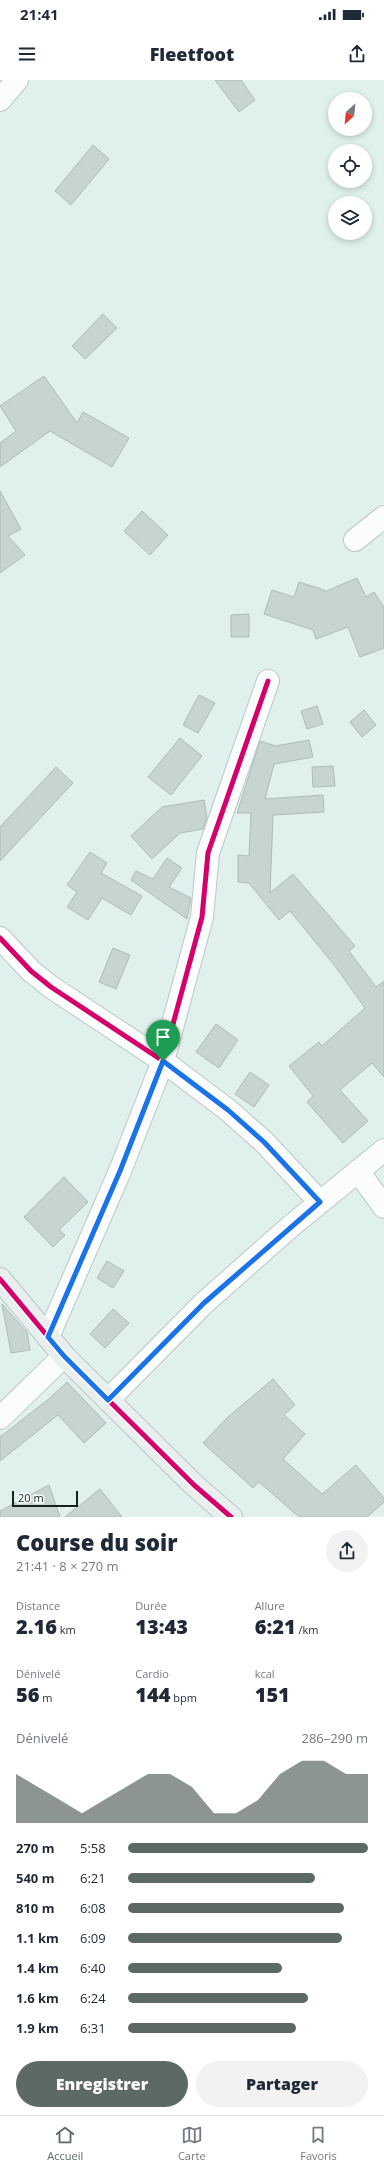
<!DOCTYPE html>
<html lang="fr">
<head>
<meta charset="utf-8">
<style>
	:root { --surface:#fff; --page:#f2f2f3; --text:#1f2937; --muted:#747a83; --line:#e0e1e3; --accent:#5c6967 }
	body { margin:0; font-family:"Open Sans",sans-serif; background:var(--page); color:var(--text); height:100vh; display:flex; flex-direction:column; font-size:15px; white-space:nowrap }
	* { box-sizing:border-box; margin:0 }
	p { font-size:13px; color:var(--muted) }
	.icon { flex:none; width:22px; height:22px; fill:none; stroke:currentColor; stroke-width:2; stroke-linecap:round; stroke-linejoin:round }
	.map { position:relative; height:1437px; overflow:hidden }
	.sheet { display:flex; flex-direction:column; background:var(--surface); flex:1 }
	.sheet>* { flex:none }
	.needle { width:26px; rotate:207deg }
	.tools { position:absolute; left:328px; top:12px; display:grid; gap:8px }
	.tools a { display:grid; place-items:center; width:44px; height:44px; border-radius:50%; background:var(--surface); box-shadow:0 2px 6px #0003; font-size:20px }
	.scale { position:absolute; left:12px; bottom:10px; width:66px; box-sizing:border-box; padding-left:4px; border:2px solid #15211f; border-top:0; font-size:11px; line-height:14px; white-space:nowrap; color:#15211f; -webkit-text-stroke:3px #f8fffd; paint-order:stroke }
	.pin { position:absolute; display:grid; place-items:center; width:34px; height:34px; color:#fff; margin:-41px -17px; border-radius:50% 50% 50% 0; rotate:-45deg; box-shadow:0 0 4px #0007 }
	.pin .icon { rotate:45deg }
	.round { display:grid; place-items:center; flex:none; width:42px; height:42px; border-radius:21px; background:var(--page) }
	.head { display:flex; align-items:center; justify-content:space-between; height:68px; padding:0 16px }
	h1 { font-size:22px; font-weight:800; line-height:30px }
	.stats { display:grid; grid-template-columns:repeat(3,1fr); gap:6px; height:68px; padding:4px 16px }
	.stats div { display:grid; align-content:center }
	.stats b { font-size:20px; font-weight:800 }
	.stats small { font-size:11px; font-weight:400 }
	.stats p { font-size:11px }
	.chart { height:112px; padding:8px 16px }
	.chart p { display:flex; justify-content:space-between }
	.chart svg { width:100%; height:72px; margin-top:4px; fill:var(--accent); opacity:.7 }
	.action { display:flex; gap:8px; margin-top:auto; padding:8px 16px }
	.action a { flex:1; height:46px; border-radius:24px; background:var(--accent); color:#fff; font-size:16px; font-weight:800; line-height:46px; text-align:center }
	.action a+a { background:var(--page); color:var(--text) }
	ul { padding:0 16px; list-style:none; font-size:13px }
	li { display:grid; grid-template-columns:64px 48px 1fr; align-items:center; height:30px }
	li i { height:10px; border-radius:5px; background:var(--accent) }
	.status { display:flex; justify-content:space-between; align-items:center; height:28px; padding:0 20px; background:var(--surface); direction:ltr }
	.status svg { height:11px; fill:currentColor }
	header { display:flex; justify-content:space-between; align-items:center; height:52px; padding:0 16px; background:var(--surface); font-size:18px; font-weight:800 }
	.tabs { display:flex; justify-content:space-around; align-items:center; height:56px; border-top:1px solid var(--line); background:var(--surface); font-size:11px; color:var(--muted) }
	.tabs a { display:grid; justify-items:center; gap:2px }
	.tabs .on { color:var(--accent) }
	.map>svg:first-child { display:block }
	.building { fill:#c7d5d2; stroke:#aebbb8 }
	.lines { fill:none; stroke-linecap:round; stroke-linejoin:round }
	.street-casing { stroke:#bbc8c5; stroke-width:24 }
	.secondary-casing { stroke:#bbc8c5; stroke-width:24 }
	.street { stroke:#fafdfc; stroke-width:22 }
	.secondary { stroke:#e8efee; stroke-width:22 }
	.cycleway-casing { stroke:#f8fffd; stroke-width:8 }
	.cycleway { stroke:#d6006c; stroke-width:5 }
	.route-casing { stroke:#fff; stroke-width:8 }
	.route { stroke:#1a73e8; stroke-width:5 }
</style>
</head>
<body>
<div class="status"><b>21:41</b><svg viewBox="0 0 49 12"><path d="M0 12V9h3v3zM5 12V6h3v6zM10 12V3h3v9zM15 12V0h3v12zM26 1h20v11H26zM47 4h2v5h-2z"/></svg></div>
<header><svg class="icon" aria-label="menu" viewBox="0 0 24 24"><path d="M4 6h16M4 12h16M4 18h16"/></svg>Fleetfoot<svg class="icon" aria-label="share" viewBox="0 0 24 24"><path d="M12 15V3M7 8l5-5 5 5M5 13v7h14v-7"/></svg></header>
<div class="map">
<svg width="384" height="1437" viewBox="0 0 384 1437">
	<rect width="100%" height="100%" fill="#dff0ed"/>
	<g class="building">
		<path d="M 215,0 L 241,0 L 255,20 L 239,32 Z"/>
		<path d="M 93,65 L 109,79 L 71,125 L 55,111 Z"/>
		<path d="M 103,234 L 117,248 L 85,279 L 72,266 Z"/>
		<path d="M 44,296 L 77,343 L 83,332 L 129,358 L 112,387 L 50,351 L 0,387 L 0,363 L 16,351 L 0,326 Z"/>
		<path d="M 0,411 L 21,449 L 8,456 L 25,475 L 0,493 Z"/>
		<path d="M 142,431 L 168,455 L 150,475 L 124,451 Z"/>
		<path d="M 357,498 L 366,517 L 374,512 L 384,527 L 384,568 L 360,577 L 348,547 L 316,559 L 313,550 L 264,534 L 272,510 L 294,517 L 299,502 L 324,510 L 324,512 Z"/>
		<path d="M 249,534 L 249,557 L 231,557 L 231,535 Z"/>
		<path d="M 199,615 L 215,623 L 198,653 L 183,645 Z"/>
		<path d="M 317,626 L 323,644 L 307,649 L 301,631 Z"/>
		<path d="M 364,630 L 376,645 L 362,657 L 350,642 Z"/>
		<path d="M 180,658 L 202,676 L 171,715 L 148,697 Z"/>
		<path d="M 309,660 L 313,677 L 274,684 L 265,719 L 323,715 L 324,732 L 273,735 L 270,813 L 293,794 L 355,866 L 349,871 L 376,907 L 384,901 L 384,997 L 372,983 L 340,1010 L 368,1041 L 343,1063 L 307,1022 L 313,1016 L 289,986 L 319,962 L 322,966 L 365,928 L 335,886 L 290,831 L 279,840 L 249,803 L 238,802 L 238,775 L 249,776 L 251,733 L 237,733 L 260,661 L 276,666 Z"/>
		<path d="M 333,686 L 335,706 L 313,707 L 312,687 Z"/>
		<path d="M 56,687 L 73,703 L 0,781 L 0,747 Z"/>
		<path d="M 204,720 L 207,738 L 203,749 L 180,753 L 152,779 L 131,756 L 162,727 Z"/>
		<path d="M 90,772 L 107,783 L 101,793 L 142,816 L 131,835 L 102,818 L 88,840 L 67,827 L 77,812 L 67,805 Z"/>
		<path d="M 167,778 L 182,788 L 169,807 L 191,818 L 187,839 L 131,800 L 136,791 L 153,799 Z"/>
		<path d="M 113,868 L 130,875 L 116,909 L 99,902 Z"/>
		<path d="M 216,944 L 238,960 L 219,988 L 196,972 Z"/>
		<path d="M 250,992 L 269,1005 L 254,1027 L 235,1014 Z"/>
		<path d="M 64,1097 L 88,1122 L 59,1150 L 65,1155 L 53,1167 L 24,1137 Z"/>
		<path d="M 107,1181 L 124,1191 L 113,1208 L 97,1198 Z"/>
		<path d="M 2,1224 L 27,1252 L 30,1270 L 11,1273 Z"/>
		<path d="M 113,1229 L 129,1243 L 105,1268 L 90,1254 Z"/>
		<path d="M 273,1299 L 295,1325 L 284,1335 L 305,1354 L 283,1379 L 322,1414 L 356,1385 L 384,1418 L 384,1422 L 367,1437 L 299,1437 L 259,1402 L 253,1408 L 203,1363 L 228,1337 Z"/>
		<path d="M 67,1302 L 106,1343 L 84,1363 L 58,1335 L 0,1381 L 0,1357 L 50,1318 Z"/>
		<path d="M 49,1405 L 60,1437 L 0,1437 L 0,1431 Z"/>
		<path d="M 100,1409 L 122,1437 L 65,1437 Z"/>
	</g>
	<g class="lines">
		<defs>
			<g id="street">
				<path d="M 0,20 L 17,0"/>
				<path d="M 355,460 L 384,437"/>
				<path d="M 0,858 L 31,891 L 51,907 L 163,981 L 228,1030 L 264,1062 L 320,1122"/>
				<path d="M 358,1091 L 384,1127"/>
				<path d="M 48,1257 L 120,1091 L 163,981 L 202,837 L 208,773 L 268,601"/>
				<path d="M 108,1320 L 204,1223 L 291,1146 L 384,1070"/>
				<path d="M 0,1338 L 64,1276"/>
			</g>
			<path id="secondary" d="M 0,1199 L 64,1276 L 194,1405 L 231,1437"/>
		</defs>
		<use href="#street" class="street-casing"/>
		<use href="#secondary" class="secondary-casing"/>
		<use href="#street" class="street"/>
		<use href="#secondary" class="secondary"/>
		<defs>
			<g id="cycleway">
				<path d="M 0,858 L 31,891 L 51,907 L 163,981 L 228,1030 L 264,1062 L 320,1122"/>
				<path d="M 0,1199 L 64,1276 L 194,1405 L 231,1437"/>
				<path d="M 48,1257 L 120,1091 L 163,981 L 202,837 L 208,773 L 268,601"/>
			</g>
		</defs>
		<use href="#cycleway" class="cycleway-casing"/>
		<use href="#cycleway" class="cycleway"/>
	</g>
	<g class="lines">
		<defs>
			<path id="route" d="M 163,981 L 228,1030 L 264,1062 L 320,1122 L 204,1223 L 108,1320 L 64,1276 L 48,1257 L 120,1091 Z"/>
		</defs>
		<use href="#route" class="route-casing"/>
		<use href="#route" class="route"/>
	</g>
</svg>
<div class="tools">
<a><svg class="needle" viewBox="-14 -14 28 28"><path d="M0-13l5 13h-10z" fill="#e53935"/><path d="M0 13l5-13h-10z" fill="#747a83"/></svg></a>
<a><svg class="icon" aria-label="locate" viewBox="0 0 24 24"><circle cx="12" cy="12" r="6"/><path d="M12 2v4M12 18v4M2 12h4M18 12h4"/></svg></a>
<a><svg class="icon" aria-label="layers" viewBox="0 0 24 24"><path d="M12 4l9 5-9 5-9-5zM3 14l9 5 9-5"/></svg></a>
</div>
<div class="scale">20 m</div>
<div class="pin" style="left:163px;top:981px;background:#1e9e55"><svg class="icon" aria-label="arrive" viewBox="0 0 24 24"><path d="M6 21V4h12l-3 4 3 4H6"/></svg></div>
</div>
<section class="sheet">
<div class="head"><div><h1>Course du soir</h1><p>21:41 · 8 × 270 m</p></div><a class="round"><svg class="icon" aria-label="share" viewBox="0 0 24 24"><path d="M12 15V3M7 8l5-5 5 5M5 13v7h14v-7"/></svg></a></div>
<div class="stats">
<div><p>Distance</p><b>2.16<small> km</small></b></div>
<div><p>Durée</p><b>13:43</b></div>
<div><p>Allure</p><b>6:21<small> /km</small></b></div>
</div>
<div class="stats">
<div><p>Dénivelé</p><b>56<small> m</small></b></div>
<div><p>Cardio</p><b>144<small> bpm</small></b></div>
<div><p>kcal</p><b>151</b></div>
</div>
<div class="chart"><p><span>Dénivelé</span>286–290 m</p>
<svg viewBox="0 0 160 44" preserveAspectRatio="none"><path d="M0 44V14L10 22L20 30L30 38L40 30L50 22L60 14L70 14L80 22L90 38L100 38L110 30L120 14L130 6L140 6L150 14L160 14V44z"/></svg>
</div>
<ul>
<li><b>270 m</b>5:58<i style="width:100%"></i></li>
<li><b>540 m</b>6:21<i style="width:78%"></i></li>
<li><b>810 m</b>6:08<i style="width:90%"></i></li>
<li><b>1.1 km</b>6:09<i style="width:89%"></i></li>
<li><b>1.4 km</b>6:40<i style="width:64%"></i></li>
<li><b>1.6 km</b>6:24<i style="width:75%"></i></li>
<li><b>1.9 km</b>6:31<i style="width:70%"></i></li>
</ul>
<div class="action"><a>Enregistrer</a><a>Partager</a></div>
</section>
<nav class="tabs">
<a class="on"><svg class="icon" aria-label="home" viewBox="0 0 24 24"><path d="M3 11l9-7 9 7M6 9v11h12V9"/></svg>Accueil</a>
<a><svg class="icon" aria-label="map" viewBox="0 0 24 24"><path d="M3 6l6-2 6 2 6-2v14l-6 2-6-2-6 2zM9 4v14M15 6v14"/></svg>Carte</a>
<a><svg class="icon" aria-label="saved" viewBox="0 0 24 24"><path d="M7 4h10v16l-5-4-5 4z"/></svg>Favoris</a>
</nav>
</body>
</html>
